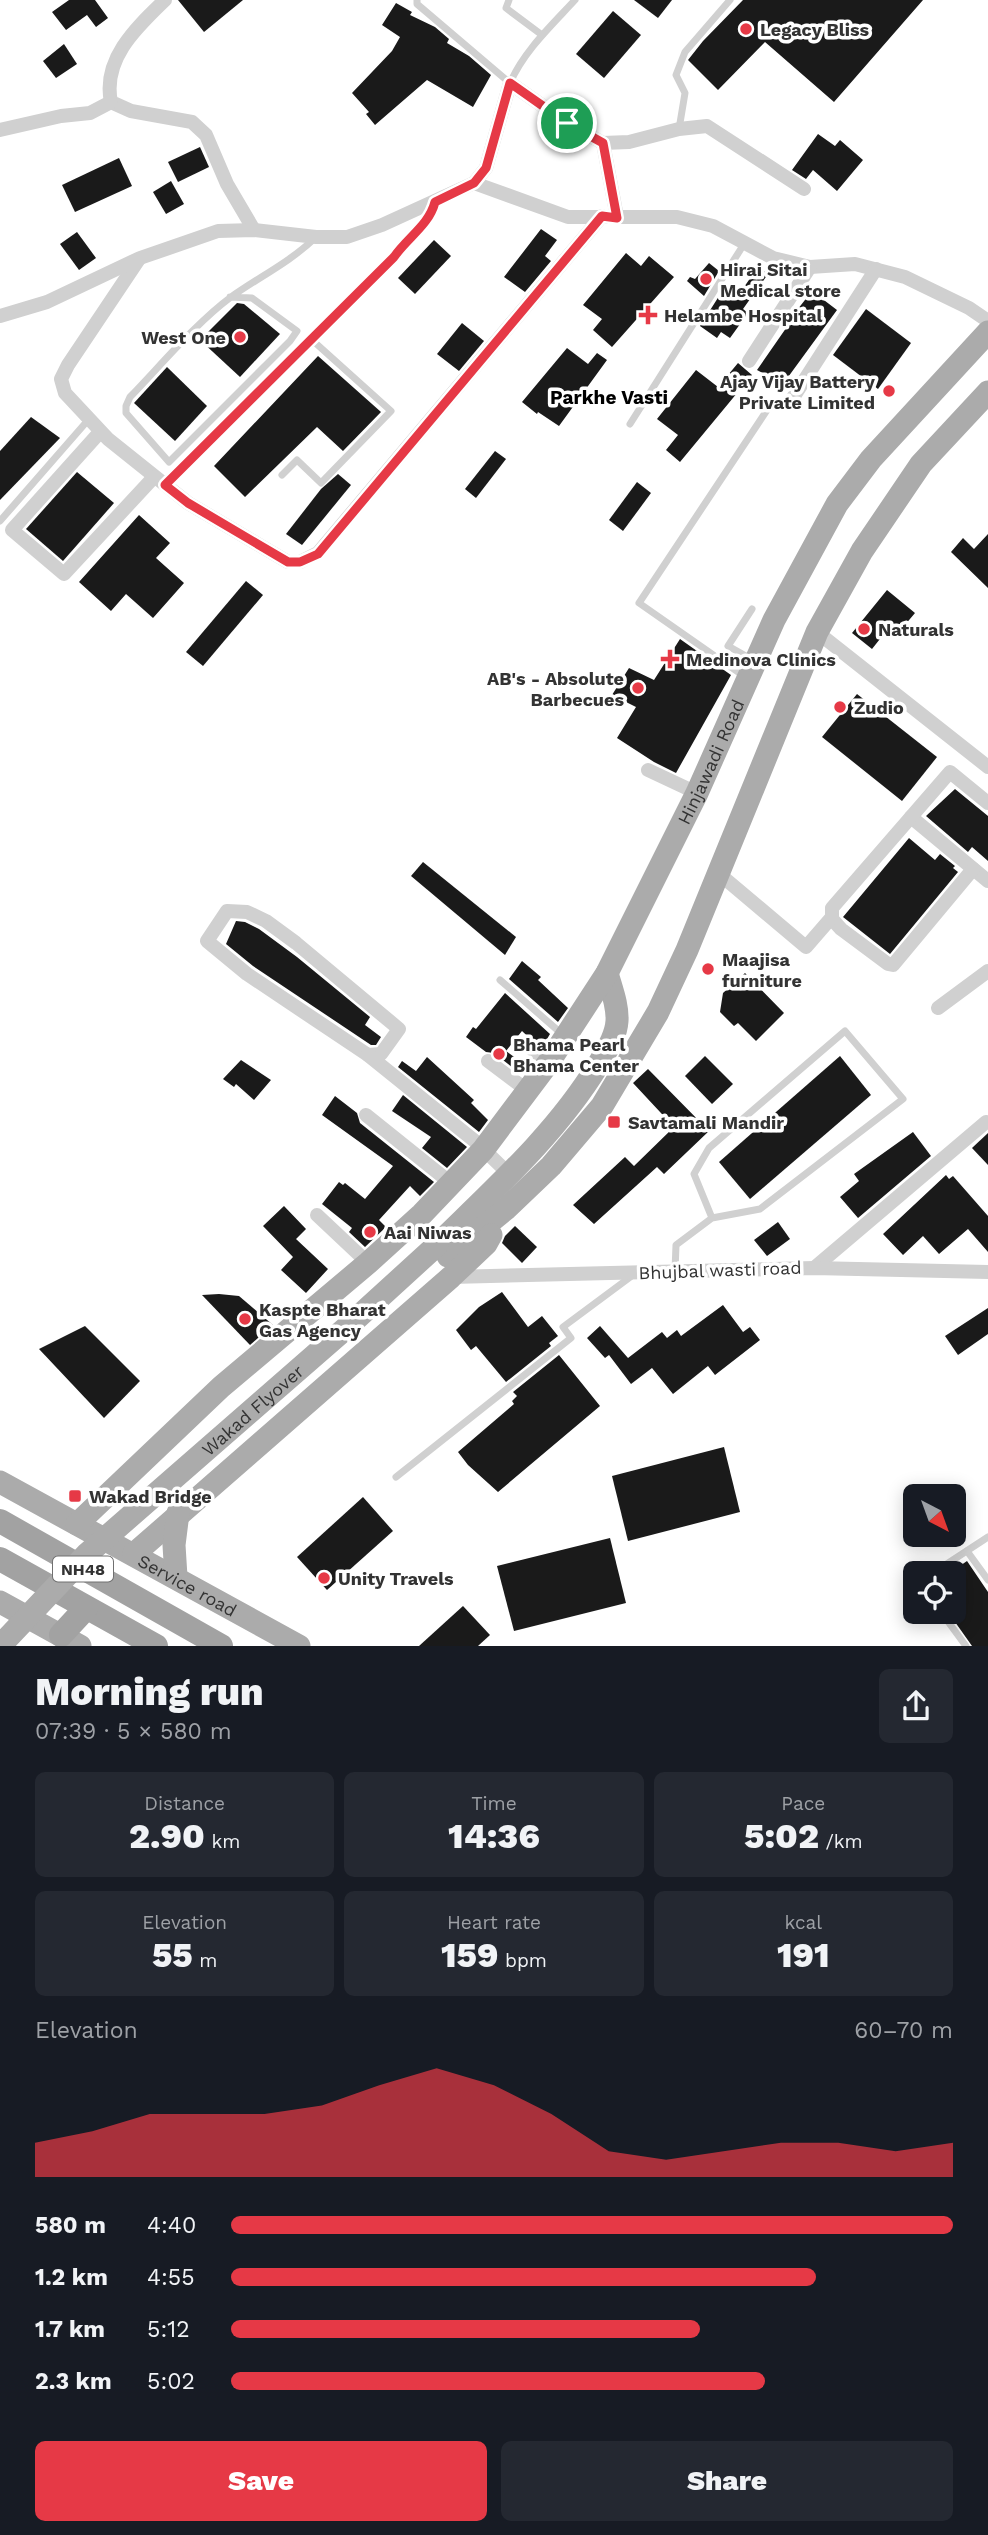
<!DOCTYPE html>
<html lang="en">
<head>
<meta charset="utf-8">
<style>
	:root { --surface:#171b24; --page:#242831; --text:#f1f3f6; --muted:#9ea1a6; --accent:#e63946 }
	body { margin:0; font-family:"Work Sans",sans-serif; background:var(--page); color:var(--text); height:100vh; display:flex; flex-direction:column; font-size:26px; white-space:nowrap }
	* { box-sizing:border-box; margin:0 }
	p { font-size:23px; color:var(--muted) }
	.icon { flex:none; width:38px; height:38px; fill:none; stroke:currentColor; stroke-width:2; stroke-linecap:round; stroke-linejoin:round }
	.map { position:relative; height:1646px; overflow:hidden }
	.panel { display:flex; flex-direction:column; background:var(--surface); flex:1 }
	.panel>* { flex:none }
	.needle { width:46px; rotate:139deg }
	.controls { position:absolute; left:903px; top:1484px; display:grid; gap:14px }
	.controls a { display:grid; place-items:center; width:63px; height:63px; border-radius:10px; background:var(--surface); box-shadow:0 4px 18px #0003; font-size:35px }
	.pin { position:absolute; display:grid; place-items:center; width:60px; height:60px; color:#fff; margin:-30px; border:4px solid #fff; border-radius:50%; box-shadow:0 2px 7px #0007 }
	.round { display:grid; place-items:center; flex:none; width:74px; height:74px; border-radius:10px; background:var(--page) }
	.summary { display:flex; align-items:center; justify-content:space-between; height:119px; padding:0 35px }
	h1 { font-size:38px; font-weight:800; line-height:52px }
	.figures { display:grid; grid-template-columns:repeat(3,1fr); gap:10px; height:119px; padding:7px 35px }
	.figures div { display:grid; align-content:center; border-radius:10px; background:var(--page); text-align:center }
	.figures b { font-size:35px; font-weight:800 }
	.figures small { font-size:19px; font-weight:400 }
	.figures p { font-size:19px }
	.chart { height:196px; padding:14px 35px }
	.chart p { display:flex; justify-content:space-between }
	.chart svg { width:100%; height:126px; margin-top:7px; fill:var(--accent); opacity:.7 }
	.action { display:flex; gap:14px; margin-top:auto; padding:14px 35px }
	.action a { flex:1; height:80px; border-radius:10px; background:var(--accent); color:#fff; font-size:28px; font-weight:800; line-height:80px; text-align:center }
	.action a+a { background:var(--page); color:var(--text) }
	ul { padding:0 35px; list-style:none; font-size:23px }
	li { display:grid; grid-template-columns:112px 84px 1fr; align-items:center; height:52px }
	li i { height:18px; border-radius:9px; background:var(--accent) }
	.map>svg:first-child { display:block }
	.building { fill:#1a1a1a }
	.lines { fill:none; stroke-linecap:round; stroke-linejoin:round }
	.service { stroke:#d0d0d0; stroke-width:7 }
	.minor { stroke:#d0d0d0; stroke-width:14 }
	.primary { stroke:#ababab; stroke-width:23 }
	.trunk { stroke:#a2a2a2; stroke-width:24 }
	.primary-bridge { stroke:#ababab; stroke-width:23 }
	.route-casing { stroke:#fff; stroke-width:14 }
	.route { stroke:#e63946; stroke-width:9 }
	.poi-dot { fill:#e63946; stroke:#fff; stroke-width:2.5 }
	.labels { text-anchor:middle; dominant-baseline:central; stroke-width:7; stroke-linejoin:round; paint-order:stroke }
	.shield { fill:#fff; stroke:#707070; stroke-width:2 }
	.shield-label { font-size:16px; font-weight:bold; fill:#333 }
	.poi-label { font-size:18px; font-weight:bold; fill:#333; stroke:#fff; text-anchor:start }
	.street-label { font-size:18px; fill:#333; stroke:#fff }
	.neighbourhood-label { font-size:19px; font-weight:bold; fill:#000; stroke:#fff }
</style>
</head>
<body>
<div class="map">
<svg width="988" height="1646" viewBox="0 0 988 1646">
	<rect width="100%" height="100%" fill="#fff"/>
	<g class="building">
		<path d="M 69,0 L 95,0 L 108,18 L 96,27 L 87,15 L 66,30 L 52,12 Z"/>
		<path d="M 178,0 L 243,0 L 204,32 Z"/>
		<path d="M 634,0 L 672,0 L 658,18 Z"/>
		<path d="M 743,0 L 923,0 L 834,102 L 765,42 L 718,90 L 688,60 L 703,41 Z"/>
		<path d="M 396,3 L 412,12 L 410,15 L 435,27 L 449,39 L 447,43 L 469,56 L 491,75 L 473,107 L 427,80 L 375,125 L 366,114 L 369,112 L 352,93 L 392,51 L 400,37 L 382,25 Z"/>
		<path d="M 613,11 L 641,35 L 604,78 L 576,54 Z"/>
		<path d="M 64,44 L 77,64 L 56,78 L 43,61 Z"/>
		<path d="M 818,134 L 835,146 L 840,140 L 863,160 L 837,191 L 813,170 L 806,179 L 792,170 Z"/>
		<path d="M 200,147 L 209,167 L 178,182 L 168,162 Z"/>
		<path d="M 119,158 L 132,186 L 75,212 L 62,185 Z"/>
		<path d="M 171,181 L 184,204 L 166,214 L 153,192 Z"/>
		<path d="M 541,229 L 557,240 L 545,256 L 551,261 L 525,292 L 504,277 Z"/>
		<path d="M 77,232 L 96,258 L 79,270 L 60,244 Z"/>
		<path d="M 434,240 L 451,256 L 415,294 L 398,278 Z"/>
		<path d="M 626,253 L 641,266 L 649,256 L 674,277 L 612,347 L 593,330 L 602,319 L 583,305 Z"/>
		<path d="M 709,263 L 719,271 L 704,296 L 687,281 L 690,277 L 695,279 Z"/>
		<path d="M 758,267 L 768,274 L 743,309 L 748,313 L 730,338 L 721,332 L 717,338 L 700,326 L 721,293 L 735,300 Z"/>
		<path d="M 812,291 L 837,310 L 783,384 L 757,370 L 791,321 L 790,319 Z"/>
		<path d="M 237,303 L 244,304 L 280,334 L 240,377 L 200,340 Z"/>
		<path d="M 866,309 L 911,343 L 878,389 L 833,355 Z"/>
		<path d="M 462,323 L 484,341 L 459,371 L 437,354 Z"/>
		<path d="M 567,348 L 588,364 L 597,353 L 607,360 L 559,426 L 538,412 L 537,414 L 522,402 Z"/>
		<path d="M 318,356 L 381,412 L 343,451 L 317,427 L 245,497 L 214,466 Z"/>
		<path d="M 738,363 L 752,375 L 680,462 L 666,450 L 678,435 L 657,419 L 696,370 L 718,387 Z"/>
		<path d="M 167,367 L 207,406 L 175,441 L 134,403 Z"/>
		<path d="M 31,417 L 60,438 L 0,500 L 0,451 Z"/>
		<path d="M 495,451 L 506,459 L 476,498 L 465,489 Z"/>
		<path d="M 77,472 L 114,503 L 63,561 L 26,529 Z"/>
		<path d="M 338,474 L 351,485 L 302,545 L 286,534 L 321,489 Z"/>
		<path d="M 637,482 L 651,493 L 623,531 L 609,520 Z"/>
		<path d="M 139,515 L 170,543 L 156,558 L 184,583 L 153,618 L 126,594 L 111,611 L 79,582 Z"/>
		<path d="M 988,534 L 988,588 L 951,552 L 963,538 L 974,549 Z"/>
		<path d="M 246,581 L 263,595 L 203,666 L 186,652 Z"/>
		<path d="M 887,590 L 915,613 L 899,632 L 891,625 L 872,649 L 852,633 Z"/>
		<path d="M 680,639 L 731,675 L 676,773 L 654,762 L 617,738 L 636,707 L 612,695 L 629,668 L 654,680 Z"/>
		<path d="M 857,694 L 937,757 L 902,801 L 822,737 Z"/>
		<path d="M 955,789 L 988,816 L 988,861 L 972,847 L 968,852 L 926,816 Z"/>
		<path d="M 909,838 L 935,860 L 940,854 L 955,866 L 953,868 L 958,872 L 890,954 L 843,917 Z"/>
		<path d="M 423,862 L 516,937 L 505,955 L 411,876 Z"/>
		<path d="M 236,921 L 245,922 L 259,929 L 297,957 L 370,1017 L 365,1025 L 381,1037 L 376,1045 L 371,1045 L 253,966 L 226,944 Z"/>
		<path d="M 522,961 L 541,977 L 538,980 L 568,1008 L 558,1022 L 509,979 Z"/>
		<path d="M 745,973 L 784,1013 L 756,1041 L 738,1023 L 734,1026 L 720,1012 L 723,993 Z"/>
		<path d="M 505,993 L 550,1034 L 541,1049 L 522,1031 L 506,1051 L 528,1067 L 522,1075 L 494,1053 L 486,1052 L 466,1037 L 473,1027 L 476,1029 Z"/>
		<path d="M 705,1056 L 733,1084 L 712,1104 L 685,1076 Z"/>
		<path d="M 840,1056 L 871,1095 L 750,1199 L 719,1162 Z"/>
		<path d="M 427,1057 L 474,1100 L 471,1103 L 488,1120 L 479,1132 L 398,1067 L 402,1061 L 416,1071 Z"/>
		<path d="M 241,1060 L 271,1080 L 254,1100 L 236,1084 L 234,1087 L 223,1079 Z"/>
		<path d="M 648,1069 L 709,1131 L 664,1174 L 657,1167 L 594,1224 L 573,1205 L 625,1157 L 634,1166 L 674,1127 L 633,1083 Z"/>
		<path d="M 403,1095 L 467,1147 L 447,1168 L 422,1148 L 431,1137 L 392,1111 Z"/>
		<path d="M 335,1096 L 357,1113 L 360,1123 L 434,1182 L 420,1196 L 410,1186 L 379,1220 L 386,1227 L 365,1247 L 349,1232 L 352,1228 L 322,1204 L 339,1182 L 343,1185 L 345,1183 L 365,1199 L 393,1166 L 322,1115 Z"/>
		<path d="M 913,1132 L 931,1156 L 858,1218 L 840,1197 L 859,1181 L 854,1174 Z"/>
		<path d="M 988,1133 L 988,1165 L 972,1148 Z"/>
		<path d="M 946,1175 L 949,1179 L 953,1176 L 988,1216 L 988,1252 L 968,1229 L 939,1254 L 923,1236 L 903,1255 L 883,1234 Z"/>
		<path d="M 284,1206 L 306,1229 L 296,1239 L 328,1269 L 306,1293 L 281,1270 L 293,1257 L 263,1226 Z"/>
		<path d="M 778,1222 L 790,1239 L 767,1256 L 754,1240 Z"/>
		<path d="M 515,1226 L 537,1247 L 522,1263 L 502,1243 L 505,1236 Z"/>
		<path d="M 502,1292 L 528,1327 L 542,1316 L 558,1336 L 549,1343 L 551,1346 L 506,1382 L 476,1346 L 471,1350 L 456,1330 L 479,1307 Z"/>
		<path d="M 219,1294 L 239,1296 L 273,1325 L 250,1345 L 202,1295 Z"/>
		<path d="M 723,1305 L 743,1332 L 750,1327 L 760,1340 L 715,1375 L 708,1366 L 673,1394 L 652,1368 L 631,1384 L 609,1355 L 605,1358 L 587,1338 L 600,1326 L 628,1358 L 662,1332 L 667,1338 L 677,1330 L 681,1336 Z"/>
		<path d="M 988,1308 L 988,1334 L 958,1355 L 945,1336 Z"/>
		<path d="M 85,1326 L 140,1381 L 104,1418 L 39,1349 Z"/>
		<path d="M 559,1355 L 600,1406 L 498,1492 L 468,1465 L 458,1452 L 514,1404 L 512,1401 L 517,1396 L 513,1392 Z"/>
		<path d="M 724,1447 L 740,1512 L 628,1541 L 612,1476 Z"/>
		<path d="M 363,1497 L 393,1531 L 327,1590 L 297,1557 Z"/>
		<path d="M 610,1538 L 626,1603 L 514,1631 L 497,1566 Z"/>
		<path d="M 967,1561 L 988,1592 L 988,1646 L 972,1646 L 948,1612 L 954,1612 L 954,1570 Z"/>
		<path d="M 463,1606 L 490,1635 L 478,1646 L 419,1646 Z"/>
	</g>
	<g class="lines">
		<g class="service">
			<path d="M 417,0 L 417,4 L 510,83 C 524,51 551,26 575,0"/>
			<path d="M 509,0 L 506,8 L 542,35"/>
			<path d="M 679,129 L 685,93 L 676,75 L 685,52 L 730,0"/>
			<path d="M 230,297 L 252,298 L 297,331 L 290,341 L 169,462 L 126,413 L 126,406 L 130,397 C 161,365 196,323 231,297 C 259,277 290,262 315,238"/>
			<path d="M 630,424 L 744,244"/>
			<path d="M 282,475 L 297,460 L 321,483 L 391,411 L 311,339"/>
			<path d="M 165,484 L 394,257 C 408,237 429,225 435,202"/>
			<path d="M 0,521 L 89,419"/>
			<path d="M 752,609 L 728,646 L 753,660"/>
			<path d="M 745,677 L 639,603 L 773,401"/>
			<path d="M 500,980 L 562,1034"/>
			<path d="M 522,1044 L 533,1055 L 545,1060"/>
			<path d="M 675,1271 L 676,1245 L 712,1218 L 760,1209 L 903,1099 L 845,1031 L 709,1148 L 694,1174 L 712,1218"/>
			<path d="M 396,1477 L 571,1338 L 563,1327 L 633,1275"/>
			<path d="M 967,1551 L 988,1580"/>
			<path d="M 933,1573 L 988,1537"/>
			<path d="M 941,1612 L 966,1646"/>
		</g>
		<g class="minor">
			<path d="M 165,0 C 137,27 102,59 111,102 L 131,111 L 192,122 L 206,135 L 227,184 L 254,230"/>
			<path d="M 0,130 L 61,116 L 90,113 L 111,102"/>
			<path d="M 603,143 L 617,217"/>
			<path d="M 474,183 L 486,168 L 510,83 L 567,123 L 603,143 L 629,142 L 679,129 L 707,126 L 804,189"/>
			<path d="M 139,259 L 68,365 L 61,379 L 65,393 L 108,439 L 188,503 L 288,562 L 300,562 L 318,553 L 602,216"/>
			<path d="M 0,316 L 47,302 L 140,258 L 218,231 L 254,230 L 316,237 L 347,237 L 382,225 L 474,183 L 568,217 L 677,217 L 713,226 L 773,258 L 810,267 L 855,264 L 905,277 L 969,308 L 988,321"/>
			<path d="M 749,361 L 810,267"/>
			<path d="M 789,404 L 876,269"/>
			<path d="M 100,432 L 12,530 L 64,574 L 154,477"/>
			<path d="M 817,632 L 988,767"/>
			<path d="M 648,770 L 697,793"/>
			<path d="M 911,817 L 988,881"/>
			<path d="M 973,869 L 893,965 L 888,964 L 841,929 L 832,919 L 832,908 L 950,772 L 988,803"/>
			<path d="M 717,872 L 806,947 L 832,917"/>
			<path d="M 227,911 L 247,912 L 266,921 L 296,943 L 399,1029 L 381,1054 L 368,1055 L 247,974 L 207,941 Z"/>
			<path d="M 938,1008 L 988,971"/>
			<path d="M 368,1055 L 476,1142 L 509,1174"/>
			<path d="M 488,1061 L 528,1091"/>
			<path d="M 366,1115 L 452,1184"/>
			<path d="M 317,1215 L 368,1263"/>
			<path d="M 814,1268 L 986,1122"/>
			<path d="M 451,1277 L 814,1268 L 988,1272"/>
		</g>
		<g class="primary">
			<path d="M 437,1245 C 494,1189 556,1134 598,1065 C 606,1051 616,1037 617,1021 C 618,1005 611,988 607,973"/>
			<path d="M 448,1256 L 507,1208 L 551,1166 L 602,1106 L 658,1012 L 687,950 L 817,632 L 862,551 L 921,464 L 988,392"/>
			<path id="s1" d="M 0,1482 L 299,1646"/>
			<path id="s2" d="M 77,1524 L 221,1387 L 368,1263 L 422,1214 L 483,1150 L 549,1062 L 607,973 L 697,793 L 774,620 L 837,504 L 871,459 L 988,332"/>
			<path d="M 134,1554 L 451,1277 L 486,1244 L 491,1235"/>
			<path d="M 176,1577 L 174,1545 L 178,1513"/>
			<path d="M 0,1602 L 80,1646"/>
		</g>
		<g class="trunk">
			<path d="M 0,1521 L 221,1646"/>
			<path d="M 0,1559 L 156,1646"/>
			<path d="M 61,1635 L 86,1608"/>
		</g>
		<path class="primary-bridge" id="s3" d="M 0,1646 L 87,1554 L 346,1328 L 437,1245"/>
	</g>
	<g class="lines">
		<defs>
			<path id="route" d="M 510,83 L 567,123 L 603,143 L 617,218 L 602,216 L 318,554 L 300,562 L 288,562 L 188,503 L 165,485 L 394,257 C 408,237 429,225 435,202 L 474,183 L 486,168 Z"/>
		</defs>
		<use href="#route" class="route-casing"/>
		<use href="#route" class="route"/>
	</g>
	<g class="poi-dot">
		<circle cx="746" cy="29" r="7"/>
		<circle cx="706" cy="279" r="7"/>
		<path d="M644.5 304.5h7v7h7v7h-7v7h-7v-7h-7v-7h7z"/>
		<circle cx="240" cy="337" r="7"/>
		<circle cx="889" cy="391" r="7"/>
		<circle cx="864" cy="629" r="7"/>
		<path d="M666.5 648.5h7v7h7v7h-7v7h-7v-7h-7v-7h7z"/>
		<circle cx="638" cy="688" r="7"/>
		<circle cx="840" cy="707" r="7"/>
		<circle cx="708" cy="969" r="7"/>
		<circle cx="499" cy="1054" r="7"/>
		<rect x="607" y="1115" width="14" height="14" rx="3.5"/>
		<circle cx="370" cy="1232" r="7"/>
		<circle cx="245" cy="1319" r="7"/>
		<rect x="68" y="1489" width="14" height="14" rx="3.5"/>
		<circle cx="324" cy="1578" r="7"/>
	</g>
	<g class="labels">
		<rect class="shield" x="53" y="1556.5" width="60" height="25" rx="5"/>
		<g class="shield-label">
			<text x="83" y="1569">NH48</text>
		</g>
		<g class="poi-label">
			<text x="760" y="29">Legacy Bliss</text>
			<text x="720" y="269">Hirai Sitai<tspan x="720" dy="21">Medical store</tspan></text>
			<text x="664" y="315">Helambe Hospital</text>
			<text x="226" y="337" text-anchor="end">West One</text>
			<text x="875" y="381" text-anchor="end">Ajay Vijay Battery<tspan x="875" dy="21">Private Limited</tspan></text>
			<text x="878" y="629">Naturals</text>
			<text x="686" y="659">Medinova Clinics</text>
			<text x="624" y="678" text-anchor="end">AB's - Absolute<tspan x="624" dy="21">Barbecues</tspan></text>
			<text x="854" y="707">Zudio</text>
			<text x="722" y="959">Maajisa<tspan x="722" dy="21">furniture</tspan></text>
			<text x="513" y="1044">Bhama Pearl<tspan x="513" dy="21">Bhama Center</tspan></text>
			<text x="628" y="1122">Savtamali Mandir</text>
			<text x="384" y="1232">Aai Niwas</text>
			<text x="259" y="1309">Kaspte Bharat<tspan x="259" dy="21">Gas Agency</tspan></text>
			<text x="89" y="1496">Wakad Bridge</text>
			<text x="338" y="1578">Unity Travels</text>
		</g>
		<g class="street-label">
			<text stroke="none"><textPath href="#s2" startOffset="1004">Hinjawadi Road</textPath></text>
			<text transform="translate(720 1270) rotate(-2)">Bhujbal wasti road</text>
			<text stroke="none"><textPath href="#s3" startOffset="346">Wakad Flyover</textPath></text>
			<text stroke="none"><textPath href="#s1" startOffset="214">Service road</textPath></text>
		</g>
		<g class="neighbourhood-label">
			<text x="609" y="397">Parkhe Vasti</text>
		</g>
	</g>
</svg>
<div class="controls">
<a><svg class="needle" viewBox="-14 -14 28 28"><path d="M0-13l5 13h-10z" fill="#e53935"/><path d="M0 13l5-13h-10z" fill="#9ea1a6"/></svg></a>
<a><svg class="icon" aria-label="locate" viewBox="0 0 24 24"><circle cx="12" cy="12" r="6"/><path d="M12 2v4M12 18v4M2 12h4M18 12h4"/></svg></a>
</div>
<div class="pin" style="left:567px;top:123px;background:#1e9e55"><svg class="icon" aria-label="arrive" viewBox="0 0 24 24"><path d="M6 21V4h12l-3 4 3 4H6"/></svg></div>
</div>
<section class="panel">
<div class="summary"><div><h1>Morning run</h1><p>07:39 · 5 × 580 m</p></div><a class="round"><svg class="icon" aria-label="share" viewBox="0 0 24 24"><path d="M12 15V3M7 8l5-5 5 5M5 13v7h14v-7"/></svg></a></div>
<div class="figures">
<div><p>Distance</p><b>2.90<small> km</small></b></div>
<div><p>Time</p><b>14:36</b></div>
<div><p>Pace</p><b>5:02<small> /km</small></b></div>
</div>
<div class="figures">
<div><p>Elevation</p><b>55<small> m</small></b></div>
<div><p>Heart rate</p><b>159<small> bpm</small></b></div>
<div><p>kcal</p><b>191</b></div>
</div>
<div class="chart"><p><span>Elevation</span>60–70 m</p>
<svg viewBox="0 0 160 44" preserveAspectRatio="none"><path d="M0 44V32L10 28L20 22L30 22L40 22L50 19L60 12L70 6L80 12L90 22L100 35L110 38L120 35L130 32L140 32L150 35L160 32V44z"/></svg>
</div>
<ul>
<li><b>580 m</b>4:40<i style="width:100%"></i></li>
<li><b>1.2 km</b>4:55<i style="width:81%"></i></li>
<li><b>1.7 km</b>5:12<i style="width:65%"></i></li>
<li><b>2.3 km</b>5:02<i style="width:74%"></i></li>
</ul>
<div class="action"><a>Save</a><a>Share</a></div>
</section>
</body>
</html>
